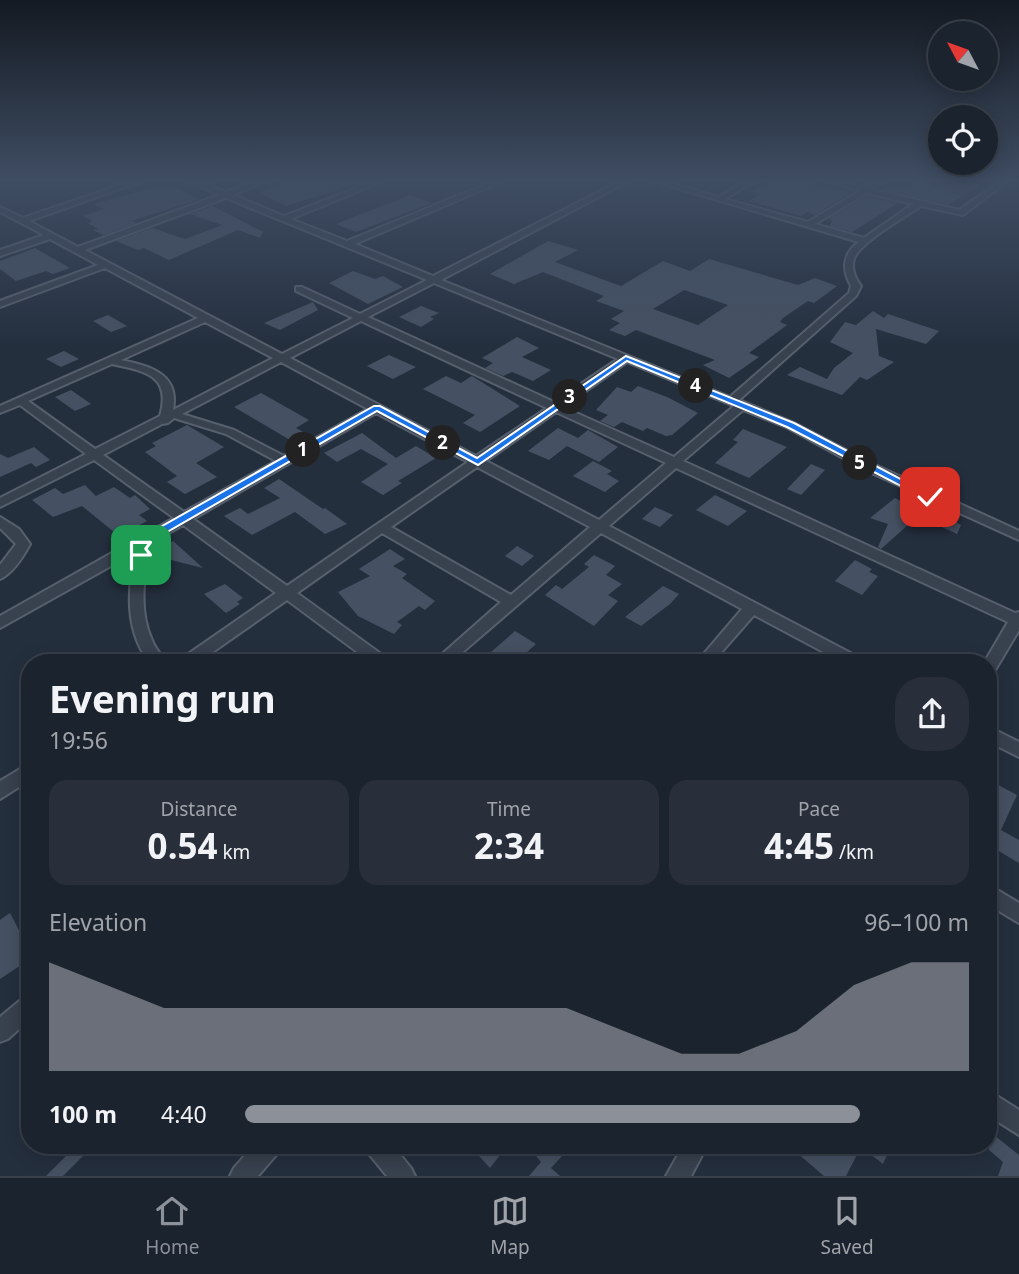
<!DOCTYPE html>
<html lang="en">
<head>
<meta charset="utf-8">
<style>
	:root { --surface:#1b232e; --page:#282f3a; --text:#f1f3f6; --muted:#a0a4aa; --line:#39404a; --accent:#8c9099 }
	body { margin:0; font-family:"Noto Sans",sans-serif; background:var(--page); color:var(--text); height:100vh; display:flex; flex-direction:column; font-size:26px; white-space:nowrap }
	* { box-sizing:border-box; margin:0 }
	p { font-size:23px; color:var(--muted) }
	.icon { flex:none; width:38px; height:38px; fill:none; stroke:currentColor; stroke-width:2; stroke-linecap:round; stroke-linejoin:round }
	.map { position:relative; flex:1; overflow:hidden }
	.drawer { position:absolute; left:21px; top:654px; width:976px; height:500px; display:flex; flex-direction:column; background:var(--surface); border-radius:28px; box-shadow:0 4px 18px #0003,0 0 0 2px var(--line) }
	.drawer>* { flex:none }
	.needle { width:46px; rotate:311deg }
	.controls { position:absolute; left:928px; top:21px; display:grid; gap:14px }
	.controls a { display:grid; place-items:center; width:70px; height:70px; border-radius:50%; background:var(--surface); box-shadow:0 4px 18px #0003,0 0 0 2px var(--line); font-size:35px }
	.pin { position:absolute; display:grid; place-items:center; width:60px; height:60px; color:#fff; margin:-30px; border-radius:14px; box-shadow:0 4px 10px #0006 }
	.km { position:absolute; width:35px; height:35px; margin:-18px; border-radius:50%; background:#222; color:#fff; font-size:19px; line-height:35px; text-align:center }
	.round { display:grid; place-items:center; flex:none; width:74px; height:74px; border-radius:28px; background:var(--page) }
	.summary { display:flex; align-items:center; justify-content:space-between; height:119px; padding:0 28px }
	h1 { font-size:38px; font-weight:700; line-height:52px }
	.metrics { display:grid; grid-template-columns:repeat(3,1fr); gap:10px; height:119px; padding:7px 28px }
	.metrics div { display:grid; align-content:center; border-radius:18px; background:var(--page); text-align:center }
	.metrics b { font-size:35px; font-weight:700 }
	.metrics small { font-size:19px; font-weight:400 }
	.metrics p { font-size:19px }
	.chart { height:196px; padding:14px 28px }
	.chart p { display:flex; justify-content:space-between }
	.chart svg { width:100%; height:126px; margin-top:7px; fill:var(--accent); opacity:.7 }
	ul { padding:0 28px; list-style:none; font-size:23px }
	li { display:grid; grid-template-columns:112px 84px 1fr; align-items:center; height:52px }
	li i { height:18px; border-radius:9px; background:var(--accent) }
	.tabs { display:flex; justify-content:space-around; align-items:center; height:98px; border-top:2px solid var(--line); background:var(--surface); font-size:19px; color:var(--muted) }
	.tabs a { display:grid; justify-items:center; gap:4px }
	.tabs .on { color:var(--accent) }
	.map>svg:first-child { display:block }
	.building { fill:#455162; fill-rule:evenodd }
	.lines { fill:none; stroke-linecap:round; stroke-linejoin:round }
	.minor-casing { stroke:#565f6c; stroke-width:4 }
	.minor { fill:#38414e; fill-rule:evenodd }
	.route { fill:#1a73e8; stroke:#fff; stroke-width:2 }
</style>
</head>
<body>
<div class="map">
<svg width="1019" height="1176" viewBox="0 0 1019 1176">
	<rect width="100%" height="100%" fill="#242f3e"/>
	<g class="building">
		<path d="M 284,182 L 353,182 L 354,185 L 286,206 L 260,193 Z"/>
		<path d="M 769,182 L 803,182 L 853,192 L 815,215 L 807,212 L 801,216 L 748,201 L 760,195 L 751,192 Z"/>
		<path d="M 914,182 L 986,182 L 948,205 L 882,189 L 889,185 L 903,188 Z"/>
		<path d="M 167,184 L 200,199 L 132,221 L 137,223 L 103,235 L 93,230 L 98,229 L 88,223 L 93,221 L 83,216 L 104,209 L 94,204 Z"/>
		<path d="M 410,195 L 432,203 L 356,232 L 336,224 Z"/>
		<path d="M 867,196 L 898,203 L 852,232 L 830,226 L 832,220 L 828,219 Z"/>
		<path d="M 213,206 L 263,232 L 260,238 L 238,230 L 169,260 L 144,248 L 138,250 L 116,241 L 152,228 L 185,239 L 222,225 L 190,214 Z"/>
		<path d="M 548,241 L 578,250 L 555,262 L 621,286 L 663,261 L 690,271 L 709,259 L 798,285 L 815,278 L 837,286 L 814,303 L 808,301 L 783,318 L 780,322 L 787,325 L 749,353 L 759,357 L 729,378 L 703,365 L 715,360 L 636,330 L 625,336 L 609,330 L 620,323 L 611,319 L 624,311 L 596,301 L 604,296 L 543,272 L 514,284 L 490,274 ZM 684,290 L 728,305 L 698,325 L 653,309 Z"/>
		<path d="M 35,248 L 70,268 L 53,274 L 46,271 L 16,281 L 0,269 L 0,261 Z"/>
		<path d="M 353,271 L 375,279 L 383,276 L 403,287 L 368,304 L 329,283 Z"/>
		<path d="M 313,302 L 318,310 L 280,330 L 264,323 Z"/>
		<path d="M 421,306 L 439,313 L 430,317 L 434,319 L 421,327 L 399,317 Z"/>
		<path d="M 873,311 L 884,318 L 888,314 L 939,331 L 926,344 L 876,329 L 879,356 L 894,362 L 867,380 L 860,377 L 842,395 L 787,375 L 800,367 L 827,379 L 834,368 L 853,353 L 830,342 L 845,322 L 856,325 Z"/>
		<path d="M 108,315 L 127,326 L 111,332 L 93,321 Z"/>
		<path d="M 517,337 L 539,348 L 522,357 L 551,370 L 533,381 L 512,372 L 503,376 L 485,368 L 493,363 L 482,358 Z"/>
		<path d="M 64,351 L 79,359 L 61,367 L 46,359 Z"/>
		<path d="M 389,355 L 416,367 L 393,379 L 367,366 Z"/>
		<path d="M 446,376 L 461,383 L 472,376 L 520,406 L 480,432 L 463,423 L 475,415 L 423,389 Z"/>
		<path d="M 638,386 L 667,397 L 698,413 L 672,435 L 666,436 L 647,428 L 643,431 L 622,422 L 614,427 L 600,421 L 608,415 L 596,410 L 617,387 L 631,392 Z"/>
		<path d="M 71,390 L 91,404 L 75,411 L 55,397 Z"/>
		<path d="M 261,393 L 309,420 L 296,428 L 303,432 L 290,440 L 234,407 Z"/>
		<path d="M 187,425 L 224,447 L 196,463 L 217,477 L 185,494 L 167,482 L 177,476 L 145,452 L 156,446 L 152,443 Z"/>
		<path d="M 558,428 L 578,438 L 588,430 L 618,447 L 599,462 L 567,446 L 549,460 L 528,451 Z"/>
		<path d="M 743,429 L 787,447 L 749,478 L 715,463 L 738,442 L 733,440 Z"/>
		<path d="M 362,433 L 396,458 L 416,446 L 436,458 L 398,481 L 402,483 L 383,495 L 361,482 L 388,464 L 361,449 L 337,462 L 324,453 Z"/>
		<path d="M 34,447 L 50,460 L 36,467 L 31,463 L 0,477 L 0,454 L 8,458 Z"/>
		<path d="M 593,461 L 612,471 L 607,474 L 619,481 L 605,492 L 573,476 Z"/>
		<path d="M 811,464 L 825,470 L 801,495 L 787,489 Z"/>
		<path d="M 279,479 L 323,509 L 325,508 L 347,524 L 325,534 L 295,512 L 252,535 L 224,516 L 240,508 L 248,514 L 280,498 L 264,488 Z"/>
		<path d="M 85,485 L 96,496 L 114,487 L 130,498 L 135,495 L 150,509 L 139,515 L 147,521 L 119,536 L 82,506 L 53,517 L 32,500 L 55,488 L 63,494 Z"/>
		<path d="M 715,495 L 747,511 L 728,526 L 696,510 Z"/>
		<path d="M 907,496 L 961,525 L 957,534 L 918,516 L 881,549 L 878,547 L 888,524 L 870,518 L 895,498 L 901,501 Z"/>
		<path d="M 655,507 L 673,515 L 660,527 L 642,519 Z"/>
		<path d="M 173,541 L 203,568 L 151,555 Z"/>
		<path d="M 517,546 L 534,556 L 522,566 L 505,556 Z"/>
		<path d="M 390,549 L 405,559 L 393,566 L 407,574 L 402,578 L 435,601 L 425,610 L 419,606 L 397,622 L 402,625 L 394,634 L 358,616 L 338,592 L 370,576 L 359,569 Z"/>
		<path d="M 594,555 L 615,566 L 606,575 L 622,584 L 608,595 L 618,601 L 594,626 L 545,595 L 556,585 L 562,589 L 589,567 L 584,564 Z"/>
		<path d="M 855,560 L 872,569 L 869,572 L 878,576 L 862,595 L 835,581 Z"/>
		<path d="M 225,584 L 243,598 L 237,602 L 240,604 L 226,613 L 204,594 Z"/>
		<path d="M 663,586 L 679,594 L 670,604 L 641,626 L 625,617 Z"/>
		<path d="M 515,631 L 536,644 L 515,663 L 493,663 L 497,655 L 491,652 Z"/>
		<path d="M 989,780 L 1017,795 L 1001,830 L 1019,840 L 1019,863 L 992,847 L 989,854 L 989,824 L 999,803 L 989,797 Z"/>
		<path d="M 10,913 L 20,932 L 25,929 L 30,938 L 30,959 L 0,979 L 0,920 Z"/>
		<path d="M 989,1131 L 1019,1155 L 1019,1176 L 998,1176 L 1003,1162 L 989,1150 Z"/>
		<path d="M 76,1146 L 87,1152 L 63,1176 L 46,1176 Z"/>
		<path d="M 470,1146 L 507,1146 L 490,1168 Z"/>
		<path d="M 528,1146 L 554,1146 L 562,1156 L 551,1168 L 560,1176 L 529,1176 L 541,1162 Z"/>
		<path d="M 789,1146 L 883,1146 L 889,1151 L 883,1164 L 861,1147 L 846,1176 L 824,1176 Z"/>
	</g>
	<g class="lines">
		<defs>
			<g id="minor">
				<path d="M 129,182 L 140,182 L 29,221 L 78,247 L 219,195 L 191,182 L 201,182 L 226,192 L 253,182 L 264,182 L 233,195 L 284,216 L 371,182 L 381,182 L 291,219 L 347,241 L 491,182 L 501,182 L 355,244 L 433,276 L 618,182 L 627,182 L 441,280 L 730,397 L 849,293 L 851,286 C 842,270 842,254 859,242 L 656,182 L 668,182 L 718,197 L 744,182 L 753,182 L 725,199 L 808,222 L 860,191 L 830,182 L 843,182 L 865,188 L 873,182 L 882,182 L 872,189 L 959,210 L 999,182 L 1007,182 L 963,215 L 921,206 C 906,216 859,243 854,259 C 851,269 855,278 861,286 L 856,296 L 739,400 L 794,423 L 873,464 L 1019,531 L 1019,540 L 865,470 L 786,427 L 743,410 L 683,461 L 1015,613 L 1019,612 L 1019,630 L 994,672 L 989,674 L 989,663 L 984,663 L 1008,622 L 676,468 L 609,526 L 862,659 L 864,663 L 844,663 L 754,615 L 712,663 L 696,663 L 742,609 L 601,533 L 450,663 L 432,663 L 501,602 L 382,533 L 297,593 L 388,659 L 390,663 L 372,663 L 287,600 L 197,663 L 179,663 L 181,659 L 276,593 L 183,525 L 151,543 C 144,574 138,610 152,640 C 155,649 162,655 166,663 L 150,663 C 125,632 127,589 136,552 L 0,628 L 0,616 L 174,518 L 94,460 L 0,507 L 0,498 L 86,454 L 20,405 L 0,413 L 0,406 L 198,318 L 105,268 L 0,307 L 0,301 L 98,265 L 50,239 L 0,256 L 0,250 L 44,235 L 0,212 L 0,207 L 23,218 ZM 867,193 L 913,204 L 864,238 L 815,224 ZM 226,198 L 427,280 L 360,314 L 302,287 L 296,287 L 296,291 L 353,318 L 282,354 L 85,250 ZM 434,283 L 618,359 L 554,402 L 368,317 ZM 361,321 L 547,408 L 476,456 L 290,358 ZM 205,322 L 273,358 L 173,410 C 180,373 149,366 121,360 ZM 281,362 L 368,409 L 284,456 L 234,430 L 182,414 ZM 627,362 L 734,406 L 674,457 L 563,407 ZM 112,364 C 144,371 172,375 160,416 L 95,449 L 28,401 ZM 556,412 L 666,463 L 599,520 L 486,461 ZM 376,413 L 468,462 L 287,586 L 193,519 ZM 174,418 L 226,434 L 276,461 L 184,512 L 103,455 L 162,424 L 168,423 ZM 477,467 L 590,527 L 511,595 L 391,527 Z"/>
				<path d="M 0,517 L 19,529 L 30,544 C 23,557 13,573 0,579 L 0,565 L 16,544 L 0,528 Z"/>
				<path d="M 989,727 L 1019,742 L 1019,757 L 989,742 Z"/>
				<path d="M 30,763 L 30,780 L 0,799 L 0,781 Z"/>
				<path d="M 989,885 L 1019,903 L 1019,923 L 989,905 Z"/>
				<path d="M 30,995 L 30,1019 L 8,1039 L 0,1042 L 0,1017 L 23,998 Z"/>
				<path d="M 989,1091 L 1019,1110 L 1019,1135 L 989,1116 Z"/>
				<path d="M 253,1146 L 280,1146 L 277,1154 L 258,1176 L 230,1176 L 234,1168 Z"/>
				<path d="M 366,1146 L 393,1146 L 411,1168 L 415,1176 L 387,1176 L 369,1154 Z"/>
				<path d="M 683,1146 L 707,1146 L 691,1176 L 666,1176 Z"/>
			</g>
		</defs>
		<use href="#minor" class="minor-casing"/>
		<use href="#minor" class="minor"/>
	</g>
	<linearGradient id="sky" x2="0" y2="1"><stop stop-color="#141a22"/><stop offset="0.52" stop-color="#3f4d63"/><stop offset="1" stop-color="#3f4d63" stop-opacity="0"/></linearGradient>
	<rect width="1019" height="347" fill="url(#sky)"/>
	<path class="route" d="M 626,356 L 794,423 L 935,497 L 926,499 L 787,427 L 627,361 L 478,465 L 377,411 L 150,542 L 145,558 L 135,555 L 141,538 L 374,406 L 380,406 L 477,458 Z"/>
</svg>
<div class="controls">
<a><svg class="needle" viewBox="-14 -14 28 28"><path d="M0-13l5 13h-10z" fill="#e53935"/><path d="M0 13l5-13h-10z" fill="#a0a4aa"/></svg></a>
<a><svg class="icon" aria-label="locate" viewBox="0 0 24 24"><circle cx="12" cy="12" r="6"/><path d="M12 2v4M12 18v4M2 12h4M18 12h4"/></svg></a>
</div>
<div class="pin" style="left:141px;top:555px;background:#1e9e55"><svg class="icon" aria-label="arrive" viewBox="0 0 24 24"><path d="M6 21V4h12l-3 4 3 4H6"/></svg></div>
<div class="pin" style="left:930px;top:497px;background:#d93025"><svg class="icon" aria-label="check" viewBox="0 0 24 24"><path d="M5 12l5 5 9-10"/></svg></div>
<b class="km" style="left:303px;top:450px">1</b>
<b class="km" style="left:443px;top:443px">2</b>
<b class="km" style="left:570px;top:397px">3</b>
<b class="km" style="left:696px;top:386px">4</b>
<b class="km" style="left:860px;top:463px">5</b>
<section class="drawer">
<div class="summary"><div><h1>Evening run</h1><p>19:56</p></div><a class="round"><svg class="icon" aria-label="share" viewBox="0 0 24 24"><path d="M12 15V3M7 8l5-5 5 5M5 13v7h14v-7"/></svg></a></div>
<div class="metrics">
<div><p>Distance</p><b>0.54<small> km</small></b></div>
<div><p>Time</p><b>2:34</b></div>
<div><p>Pace</p><b>4:45<small> /km</small></b></div>
</div>
<div class="chart"><p><span>Elevation</span>96–100 m</p>
<svg viewBox="0 0 160 44" preserveAspectRatio="none"><path d="M0 44V6L10 14L20 22L30 22L40 22L50 22L60 22L70 22L80 22L90 22L100 30L110 38L120 38L130 30L140 14L150 6L160 6V44z"/></svg>
</div>
<ul>
<li><b>100 m</b>4:40<i style="width:85%"></i></li>
</ul>
</section>
</div>
<nav class="tabs">
<a class="on"><svg class="icon" aria-label="home" viewBox="0 0 24 24"><path d="M3 11l9-7 9 7M6 9v11h12V9"/></svg>Home</a>
<a><svg class="icon" aria-label="map" viewBox="0 0 24 24"><path d="M3 6l6-2 6 2 6-2v14l-6 2-6-2-6 2zM9 4v14M15 6v14"/></svg>Map</a>
<a><svg class="icon" aria-label="saved" viewBox="0 0 24 24"><path d="M7 4h10v16l-5-4-5 4z"/></svg>Saved</a>
</nav>
</body>
</html>
